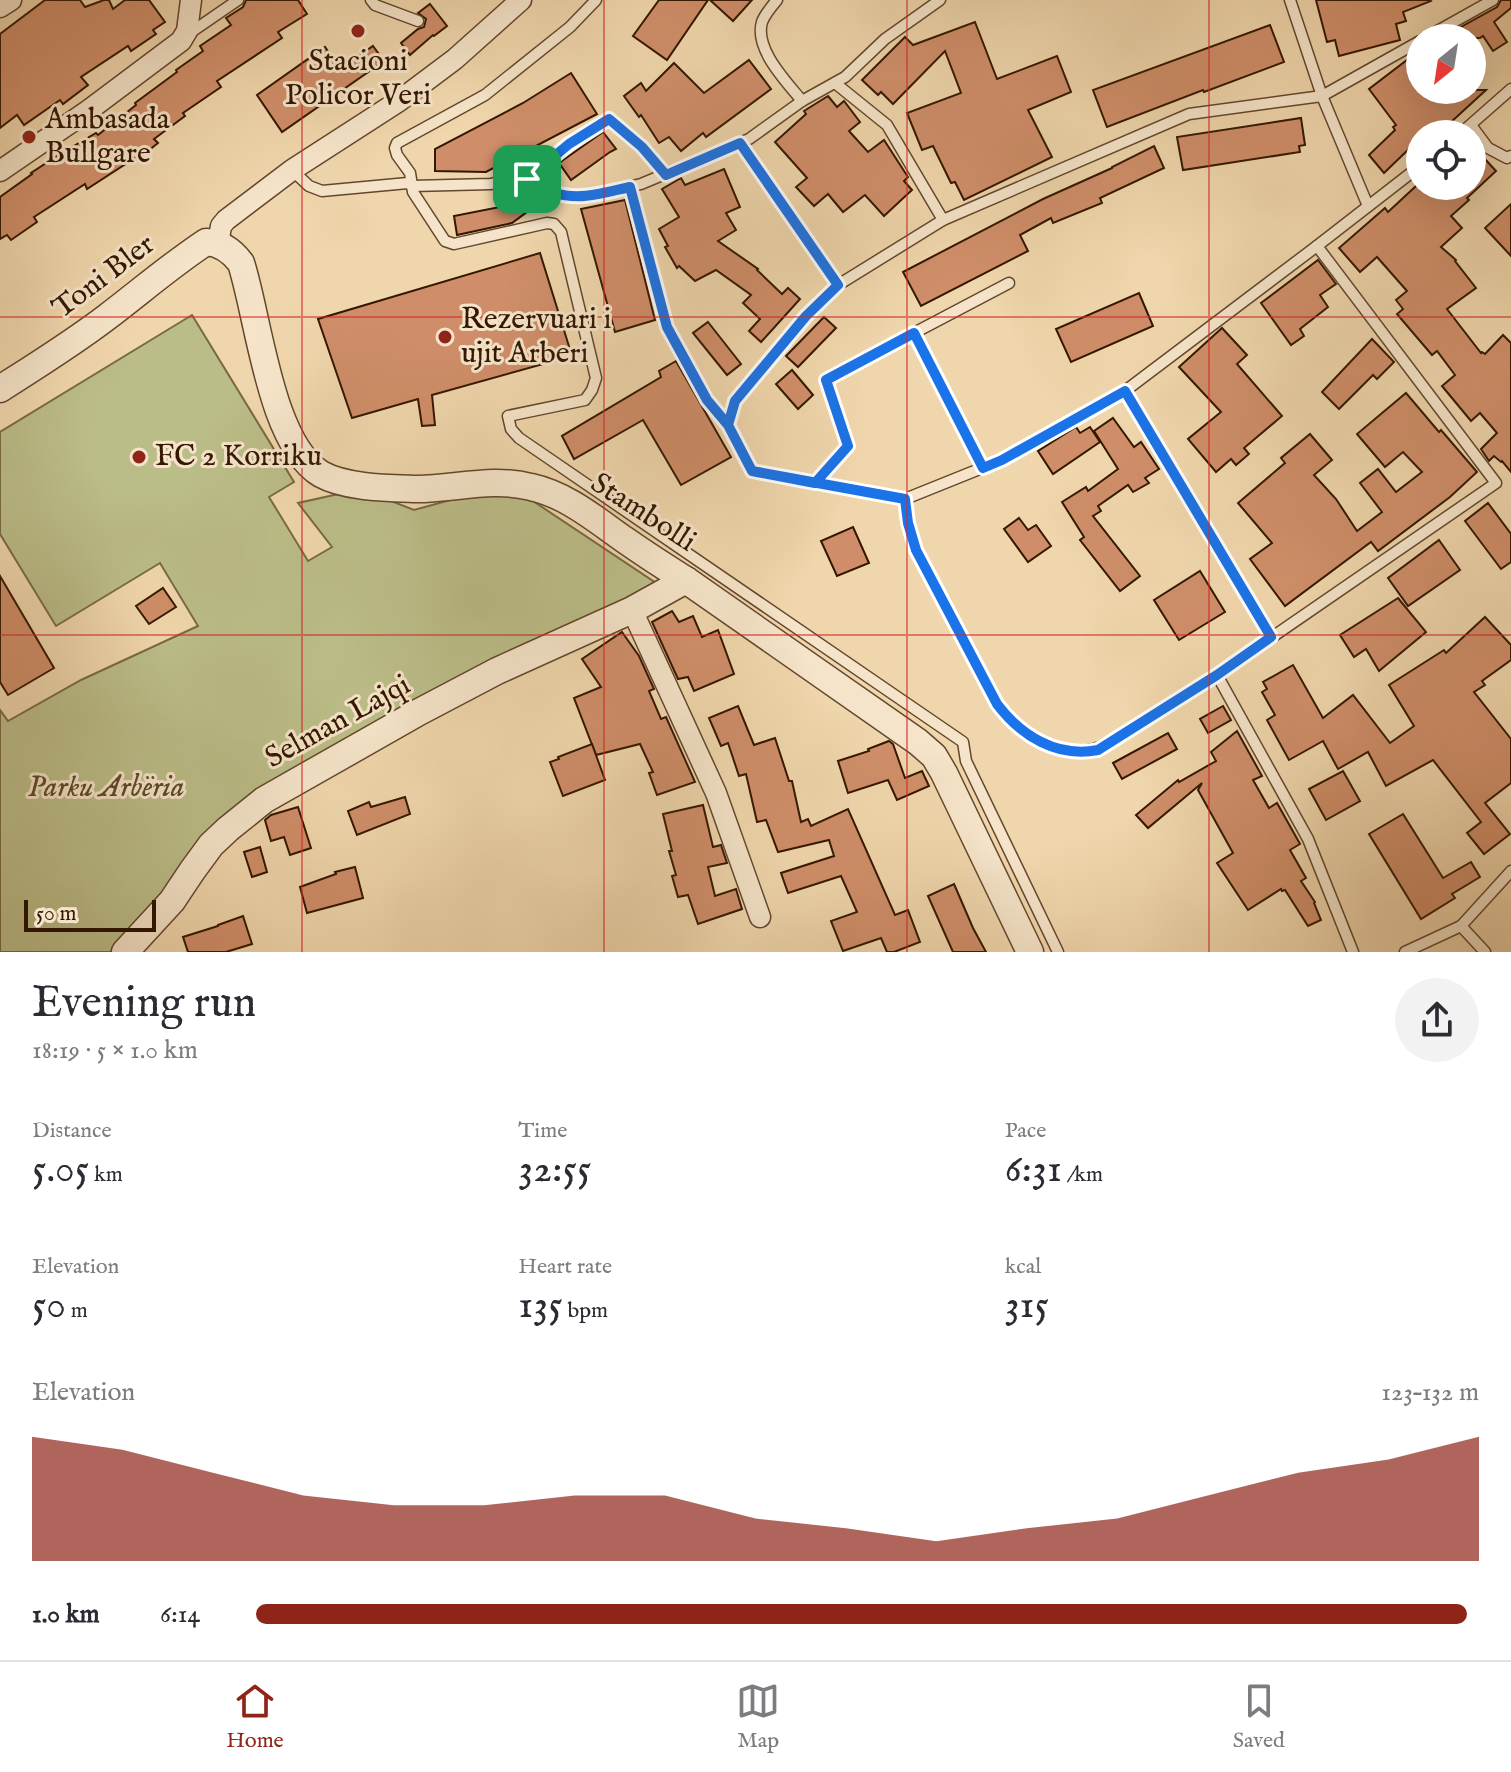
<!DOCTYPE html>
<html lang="en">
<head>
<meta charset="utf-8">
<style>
	:root { --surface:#fff; --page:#f2f2f3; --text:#2b2b33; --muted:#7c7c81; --line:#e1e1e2; --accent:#8f2418 }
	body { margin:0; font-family:"IM FELL English",serif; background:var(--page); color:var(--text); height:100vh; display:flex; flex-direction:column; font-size:30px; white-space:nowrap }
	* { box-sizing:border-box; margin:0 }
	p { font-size:26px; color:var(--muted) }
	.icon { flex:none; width:44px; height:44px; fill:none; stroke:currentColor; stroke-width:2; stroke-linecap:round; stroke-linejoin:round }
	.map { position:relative; height:952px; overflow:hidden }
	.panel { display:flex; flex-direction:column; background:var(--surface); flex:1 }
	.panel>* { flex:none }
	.needle { width:52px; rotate:210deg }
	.fabs { position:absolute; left:1406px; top:24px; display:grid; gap:16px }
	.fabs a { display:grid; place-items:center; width:80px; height:80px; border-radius:50%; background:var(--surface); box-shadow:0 8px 32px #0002; font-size:40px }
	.scale { position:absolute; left:24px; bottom:20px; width:132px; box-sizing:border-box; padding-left:8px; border:4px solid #341701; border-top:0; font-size:22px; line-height:28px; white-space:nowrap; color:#341701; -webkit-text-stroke:6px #f5e4c9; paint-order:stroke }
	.pin { position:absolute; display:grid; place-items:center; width:68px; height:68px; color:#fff; margin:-34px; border-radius:16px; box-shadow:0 4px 12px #0006 }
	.round { display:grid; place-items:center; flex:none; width:84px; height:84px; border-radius:42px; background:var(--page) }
	.summary { display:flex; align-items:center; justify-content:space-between; height:136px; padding:0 32px }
	h1 { font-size:44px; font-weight:600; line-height:60px }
	.stats { display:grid; grid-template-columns:repeat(3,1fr); gap:12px; height:136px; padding:8px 32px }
	.stats div { display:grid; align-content:center }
	.stats b { font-size:40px; font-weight:600 }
	.stats small { font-size:22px; font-weight:400 }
	.stats p { font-size:22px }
	.chart { height:224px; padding:16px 32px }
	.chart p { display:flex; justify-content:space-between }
	.chart svg { width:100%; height:144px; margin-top:8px; fill:var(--accent); opacity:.7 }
	ul { padding:0 32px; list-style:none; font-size:26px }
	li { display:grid; grid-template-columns:128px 96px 1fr; align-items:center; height:60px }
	li i { height:20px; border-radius:10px; background:var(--accent) }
	.dock { display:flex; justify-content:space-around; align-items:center; height:112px; border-top:2px solid var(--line); background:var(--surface); font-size:22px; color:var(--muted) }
	.dock a { display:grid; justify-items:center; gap:4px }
	.dock .on { color:var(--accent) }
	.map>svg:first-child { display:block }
	.green { fill:#bbbd88; stroke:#786a44; stroke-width:2 }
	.building { fill:#cf8e69; stroke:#341701; stroke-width:2 }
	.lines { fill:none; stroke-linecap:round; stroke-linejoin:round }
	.service-casing { stroke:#63472c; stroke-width:13 }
	.minor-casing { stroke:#63472c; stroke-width:23 }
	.tertiary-casing { stroke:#63472c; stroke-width:29 }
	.service { stroke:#f5e4c9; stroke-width:10 }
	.minor { stroke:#f5e4c9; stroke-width:20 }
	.tertiary { stroke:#f5e4c9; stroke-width:26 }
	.route-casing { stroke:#fff; stroke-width:16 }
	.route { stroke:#1a73e8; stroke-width:10 }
	.grid { fill:none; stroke:#d62828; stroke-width:2; stroke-opacity:0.55 }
	.poi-dot { fill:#8f2418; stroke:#f5e4c9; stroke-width:3 }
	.labels { text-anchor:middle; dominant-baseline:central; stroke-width:6; stroke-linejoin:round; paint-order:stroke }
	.poi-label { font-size:30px; fill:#341701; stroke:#f5e4c9; text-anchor:start }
	.street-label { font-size:30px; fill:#341701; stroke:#f5e4c9 }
	.park-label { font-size:30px; font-style:italic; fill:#5c492a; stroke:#f5e4c9 }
</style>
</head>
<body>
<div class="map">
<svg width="1511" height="952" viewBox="0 0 1511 952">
	<rect width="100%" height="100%" fill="#f0d6ac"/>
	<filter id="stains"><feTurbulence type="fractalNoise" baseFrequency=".0025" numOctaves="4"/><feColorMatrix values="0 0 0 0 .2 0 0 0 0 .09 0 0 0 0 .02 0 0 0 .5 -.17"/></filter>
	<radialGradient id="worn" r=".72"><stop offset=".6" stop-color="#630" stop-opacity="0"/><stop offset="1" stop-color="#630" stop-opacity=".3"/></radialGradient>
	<path class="green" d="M 192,315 L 294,482 L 269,497 L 308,561 L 332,547 L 298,503 L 361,489 L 414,510 L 483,491 L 530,499 L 656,583 L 252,798 L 138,925 L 110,952 L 0,952 L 0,710 L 8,721 L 81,680 L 198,626 L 160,563 L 56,626 L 0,534 L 0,432 Z"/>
	<g class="building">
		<path d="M 45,0 L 80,0 L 85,7 L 104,0 L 109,0 L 113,9 L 125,0 L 149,0 L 165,22 L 153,30 L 156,34 L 131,51 L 128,46 L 81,77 L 88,85 L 63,104 L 60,100 L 24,125 L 17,115 L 0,128 L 0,34 Z"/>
		<path d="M 246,0 L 298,0 L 307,14 L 278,32 L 282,38 L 217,81 L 221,87 L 183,113 L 185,116 L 154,139 L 158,143 L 137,160 L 135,158 L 87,189 L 85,184 L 34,217 L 37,222 L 11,240 L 7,235 L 0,239 L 0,197 L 32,174 L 31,173 L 60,154 L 96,133 L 98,135 L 136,105 L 135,103 L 177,72 L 176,70 L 203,51 L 200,46 L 231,25 L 226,18 L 243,7 Z"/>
		<path d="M 659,0 L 708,0 L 667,60 L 633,36 Z"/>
		<path d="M 710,0 L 752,0 L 733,21 Z"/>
		<path d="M 1316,0 L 1430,0 L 1431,1 L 1403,12 L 1406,21 L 1396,24 L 1400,40 L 1339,56 L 1335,40 L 1327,42 Z"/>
		<path d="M 1501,0 L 1511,0 L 1511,8 L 1494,22 L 1507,42 L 1493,51 L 1483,36 L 1480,38 L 1441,38 L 1497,7 Z"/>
		<path d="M 430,4 L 447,26 L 434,36 L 433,35 L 410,55 L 401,43 L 418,29 L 424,27 L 426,19 L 418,13 Z"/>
		<path d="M 975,22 L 997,79 L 1057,56 L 1071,92 L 1028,110 L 1052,157 L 964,200 L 955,182 L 951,183 L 933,146 L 922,150 L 907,113 L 961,93 L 945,51 L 893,104 L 881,92 L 878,95 L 862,80 L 905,37 L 913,45 Z"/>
		<path d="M 1270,25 L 1284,62 L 1204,92 L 1203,90 L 1107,127 L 1093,90 Z"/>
		<path d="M 373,46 L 384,61 L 282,132 L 257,95 L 325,47 L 340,69 Z"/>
		<path d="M 1420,50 L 1420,90 L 1486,90 L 1438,134 L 1420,134 L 1420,157 L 1411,147 L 1384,173 L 1369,155 L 1395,130 L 1393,127 L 1396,125 L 1369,89 Z"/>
		<path d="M 749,60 L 771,89 L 706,137 L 703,133 L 681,151 L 669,137 L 659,143 L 641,115 L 639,117 L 624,96 L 641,83 L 646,91 L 674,63 L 704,93 Z"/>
		<path d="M 571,73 L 597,114 L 486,172 L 435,171 L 435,149 L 523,103 Z"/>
		<path d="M 828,96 L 837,107 L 844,101 L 860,122 L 849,131 L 868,152 L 884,140 L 908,177 L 904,181 L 912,190 L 884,216 L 865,195 L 843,212 L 828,194 L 814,206 L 796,187 L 807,178 L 775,142 L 806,114 L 804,111 Z"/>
		<path d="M 1301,118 L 1305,145 L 1299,146 L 1300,152 L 1183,170 L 1177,137 Z"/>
		<path d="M 603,132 L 616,149 L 610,152 L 571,180 L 559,163 Z"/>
		<path d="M 1472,145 L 1496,171 L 1467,198 L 1469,200 L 1451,216 L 1462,228 L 1441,247 L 1456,260 L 1455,261 L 1476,288 L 1447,309 L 1481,353 L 1482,352 L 1485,354 L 1503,335 L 1511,343 L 1511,472 L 1502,461 L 1501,462 L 1494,456 L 1489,461 L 1481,449 L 1497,433 L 1480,413 L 1471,421 L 1442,386 L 1455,375 L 1437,351 L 1432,355 L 1397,314 L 1403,309 L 1396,300 L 1407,291 L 1377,257 L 1360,272 L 1339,248 L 1385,208 L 1388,212 L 1416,186 L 1472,186 Z"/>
		<path d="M 1154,146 L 1164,168 L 1100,198 L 1102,203 L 1053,223 L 1051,218 L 1020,235 L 1028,251 L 921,306 L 903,272 L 1043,199 L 1112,168 L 1112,167 Z"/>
		<path d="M 724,169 L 740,207 L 726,213 L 736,230 L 718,241 L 758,269 L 757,270 L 782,294 L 788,288 L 800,299 L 761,342 L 749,331 L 760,319 L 743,303 L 751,295 L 716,270 L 695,281 L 679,266 L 677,268 L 665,247 L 668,246 L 659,229 L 679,217 L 662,189 L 681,178 L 685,185 Z"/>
		<path d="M 546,198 L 512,223 L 457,235 L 454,216 Z"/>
		<path d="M 625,200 L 655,320 L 615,332 L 581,209 Z"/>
		<path d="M 1511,204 L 1511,256 L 1485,228 Z"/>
		<path d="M 540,253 L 572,356 L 432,395 L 435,425 L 422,426 L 418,399 L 352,418 L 318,319 Z"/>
		<path d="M 1318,260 L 1336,284 L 1320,295 L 1328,307 L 1300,329 L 1304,336 L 1291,345 L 1261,303 Z"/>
		<path d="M 1139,293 L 1153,326 L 1071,362 L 1056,329 Z"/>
		<path d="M 824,317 L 836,328 L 798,367 L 786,356 Z"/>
		<path d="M 708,322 L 741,364 L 727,375 L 693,333 Z"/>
		<path d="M 1222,328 L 1247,355 L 1237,364 L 1282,416 L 1244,448 L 1249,454 L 1236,465 L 1231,459 L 1216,472 L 1188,439 L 1221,412 L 1179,367 Z"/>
		<path d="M 1372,339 L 1394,362 L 1377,379 L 1373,375 L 1339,409 L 1322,392 Z"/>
		<path d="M 676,361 L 731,457 L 681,485 L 643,420 L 574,459 L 562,436 L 661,377 L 659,371 Z"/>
		<path d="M 792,370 L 813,395 L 798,409 L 776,384 Z"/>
		<path d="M 1406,393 L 1439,432 L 1441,430 L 1477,472 L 1450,497 L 1378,551 L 1371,542 L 1285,606 L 1250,559 L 1272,543 L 1238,503 L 1285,463 L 1281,458 L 1310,434 L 1332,460 L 1314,475 L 1336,499 L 1357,531 L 1382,512 L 1360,483 L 1378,469 L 1396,492 L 1422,472 L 1403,452 L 1385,467 L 1357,434 Z"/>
		<path d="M 1113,418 L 1134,447 L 1141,442 L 1159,469 L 1145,478 L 1149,483 L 1133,492 L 1128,485 L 1098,506 L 1101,511 L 1093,516 L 1140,576 L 1120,591 L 1080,540 L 1084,537 L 1062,502 L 1086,487 L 1088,491 L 1118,469 L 1094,431 Z"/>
		<path d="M 1076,427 L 1080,433 L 1090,427 L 1100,442 L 1053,474 L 1038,451 Z"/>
		<path d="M 1488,503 L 1511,534 L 1511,562 L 1501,569 L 1465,521 Z"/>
		<path d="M 1019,518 L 1028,530 L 1036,525 L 1051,546 L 1028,562 L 1004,529 Z"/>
		<path d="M 853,527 L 869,563 L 837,576 L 821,541 Z"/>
		<path d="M 1439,540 L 1460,570 L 1408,606 L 1388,578 Z"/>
		<path d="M 1200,571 L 1225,612 L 1179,640 L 1154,600 Z"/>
		<path d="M 0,576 L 54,668 L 8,695 L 0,682 Z"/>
		<path d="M 163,588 L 176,607 L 149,624 L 136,606 Z"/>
		<path d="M 1398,598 L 1426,632 L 1379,671 L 1366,649 L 1354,657 L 1340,635 Z"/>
		<path d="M 672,611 L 679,622 L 693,616 L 702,637 L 718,630 L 734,674 L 694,691 L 688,677 L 678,679 L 652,622 Z"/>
		<path d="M 1485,617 L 1511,645 L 1511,660 L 1482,681 L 1485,685 L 1474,692 L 1511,739 L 1511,783 L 1485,803 L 1510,834 L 1484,854 L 1467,833 L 1481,822 L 1433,760 L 1386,786 L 1368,752 L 1338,769 L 1323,741 L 1289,760 L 1267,720 L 1275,715 L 1262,692 L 1267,689 L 1263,682 L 1293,665 L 1323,718 L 1353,695 L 1390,743 L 1414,726 L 1389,685 L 1444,650 L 1446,653 Z"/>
		<path d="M 622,632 L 639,656 L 654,689 L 649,691 L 661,719 L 666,717 L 695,782 L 657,795 L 649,773 L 653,772 L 640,744 L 596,755 L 574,698 L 601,687 L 582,659 Z"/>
		<path d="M 738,706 L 754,745 L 775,738 L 789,781 L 792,781 L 801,822 L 808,819 L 811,826 L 848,809 L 895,915 L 908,910 L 920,942 L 894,952 L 887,952 L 881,938 L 843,951 L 831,921 L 857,912 L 841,876 L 788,893 L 781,873 L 834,856 L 829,840 L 778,852 L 766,820 L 757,822 L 746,774 L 739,776 L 728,743 L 721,746 L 709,718 Z"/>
		<path d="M 1223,706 L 1231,720 L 1208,733 L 1200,719 Z"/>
		<path d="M 1237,731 L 1262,776 L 1253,780 L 1269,808 L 1277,803 L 1300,844 L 1290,850 L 1306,878 L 1301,881 L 1315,902 L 1314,903 L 1321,920 L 1308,926 L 1285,890 L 1282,891 L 1281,889 L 1248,910 L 1217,863 L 1233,853 L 1198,790 L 1202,783 L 1148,828 L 1136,815 L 1178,780 L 1179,782 L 1216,761 L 1211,752 Z"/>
		<path d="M 1168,733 L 1177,749 L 1122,779 L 1113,763 Z"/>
		<path d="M 889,741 L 893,744 L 905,778 L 922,771 L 929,786 L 897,800 L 888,780 L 848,793 L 838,761 L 869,751 L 868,749 Z"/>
		<path d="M 592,744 L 605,780 L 563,796 L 550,762 L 559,759 L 558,757 Z"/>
		<path d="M 1343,771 L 1360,801 L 1326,820 L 1309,789 Z"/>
		<path d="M 405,797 L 410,814 L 357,835 L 348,811 L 369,802 L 371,807 Z"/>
		<path d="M 703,805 L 713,847 L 721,845 L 727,863 L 708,867 L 715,896 L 736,889 L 742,909 L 698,924 L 688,895 L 678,897 L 672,876 L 676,875 L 669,851 L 672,851 L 663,814 Z"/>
		<path d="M 298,807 L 311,848 L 290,855 L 284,837 L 271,841 L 265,820 L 271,815 Z"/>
		<path d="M 1403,814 L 1443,878 L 1471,862 L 1480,877 L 1452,894 L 1455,898 L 1421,919 L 1369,834 Z"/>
		<path d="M 260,847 L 267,872 L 252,877 L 244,852 Z"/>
		<path d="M 355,867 L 363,898 L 307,913 L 300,887 L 336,874 L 335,872 Z"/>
		<path d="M 954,884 L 973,928 L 986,952 L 953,952 L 928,896 Z"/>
		<path d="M 243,916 L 252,944 L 226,952 L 188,952 L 183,937 L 218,926 L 218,925 Z"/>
	</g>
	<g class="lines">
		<defs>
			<g id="service">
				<path d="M 371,0 L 375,5 L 418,21"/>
				<path d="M 596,0 L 570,27 L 485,95 L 397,143 L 395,148 L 397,155 L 410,173 L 413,192 L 445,241 L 454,244 L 547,223 L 554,224 L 561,232 L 596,378 L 592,390 L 585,400 L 508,416 L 511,429 L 519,438 L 963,742 L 966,761 L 1058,952"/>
				<path d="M 777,0 C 771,7 765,14 762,22 C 754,49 786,81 802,101"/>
				<path d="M 1290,0 L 1322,96 L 1368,206"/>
				<path d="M 187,35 L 238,0"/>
				<path d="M 1425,38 L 1493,0"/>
				<path d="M 835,83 L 887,125 L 943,220 L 1189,114 L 1322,96 L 1420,41"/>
				<path d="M 1471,125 L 1488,148 L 1507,158 L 1511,156"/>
				<path d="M 1460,134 L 1511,89"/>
				<path d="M 740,143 L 838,285"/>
				<path d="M 292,170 L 309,186 L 322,191 L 408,183 L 412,186 L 491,184 L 521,176 L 538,182 L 546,189 L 554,193 L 579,196 L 593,195 L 641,184 L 749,139 L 802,101 L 845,77 L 885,39 L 940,0"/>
				<path d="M 527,179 L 569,144 L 609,119 L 642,147 L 666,175"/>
				<path d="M 630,187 L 667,327 L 707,400 L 728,425"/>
				<path d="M 943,220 L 838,285 L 806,316 L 735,401 L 728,425 L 752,471 L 905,499 L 1002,460 L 1125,391 L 1317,246 L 1420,166"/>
				<path d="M 1125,391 L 1271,637"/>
				<path d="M 983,468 L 914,333 L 1009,283"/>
				<path d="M 815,483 L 848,446 L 826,380 L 914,333"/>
				<path d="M 905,499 L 908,523 L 916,550 L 997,704 C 1024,740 1068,766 1111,742 L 1217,675 L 1496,483 L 1317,246"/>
				<path d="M 1217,675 L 1308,839 L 1353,952"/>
				<path d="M 1461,926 L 1485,952"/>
				<path d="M 1405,952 L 1461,926 L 1511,871"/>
			</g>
			<g id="minor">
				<path d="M 0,7 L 11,0"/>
				<path d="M 0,171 L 89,110 L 181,41 L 187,31 L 191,0"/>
				<path d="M 218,244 L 221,226 L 226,220 L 292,170 L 399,101 L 455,59 L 521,0"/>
				<path d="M 632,610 L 716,793 L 760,917"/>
			</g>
			<g id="tertiary">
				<path d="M 0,389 C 36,366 73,343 107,317 C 140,292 171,265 206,242 C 221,243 232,251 241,263 C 259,319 270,443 321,474 C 346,488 389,488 417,489 C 455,489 492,477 531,487 C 567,495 595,519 625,540 C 645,554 665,567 686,580 L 918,742 L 934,756 L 944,773 L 1030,952"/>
				<path d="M 125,952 L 172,901 L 192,871 L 211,845 L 228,829 L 264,800 L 419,712 L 497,671 L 632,610 L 686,580"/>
			</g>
		</defs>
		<use href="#service" class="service-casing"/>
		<use href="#minor" class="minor-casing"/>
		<use href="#tertiary" class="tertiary-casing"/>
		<use href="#service" class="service"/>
		<use href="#minor" class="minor"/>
		<use href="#tertiary" class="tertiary"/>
	</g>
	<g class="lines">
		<defs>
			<path id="route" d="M 527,179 C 537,182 545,190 555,193 C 580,201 606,192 630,187 L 667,327 L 707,400 L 728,425 L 752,471 L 905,499 L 908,523 L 916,550 L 997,704 C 1021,736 1057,758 1098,750 L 1217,675 L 1271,637 L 1125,391 L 1002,460 L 983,468 L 914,333 L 826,380 L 848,446 L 815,483 L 752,471 L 728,425 L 735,401 L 806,316 L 838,285 L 740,143 L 666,175 L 642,147 L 609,119 L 569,144 L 527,179"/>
		</defs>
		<use href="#route" class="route-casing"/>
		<use href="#route" class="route"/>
	</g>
	<path class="grid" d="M 302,0 L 302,952M 604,0 L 604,952M 907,0 L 907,952M 1209,0 L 1209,952M 0,317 L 1511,317M 0,635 L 1511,635"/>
	<g class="poi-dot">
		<circle cx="358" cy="31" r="8"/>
		<circle cx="29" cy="137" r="8"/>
		<circle cx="445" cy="337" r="8"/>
		<circle cx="139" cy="457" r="8"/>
	</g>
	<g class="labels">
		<g class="poi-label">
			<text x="358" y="62" text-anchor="middle">Stacioni<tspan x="358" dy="34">Policor Veri</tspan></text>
			<text x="45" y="120">Ambasada<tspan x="45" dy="34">Bullgare</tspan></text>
			<text x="461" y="320">Rezervuari i<tspan x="461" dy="34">ujit Arberi</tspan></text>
			<text x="155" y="457">FC 2 Korriku</text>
		</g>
		<g class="street-label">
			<text transform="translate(104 277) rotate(-37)">Toni Bler</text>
			<text transform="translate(643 513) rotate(33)">Stambolli</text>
			<text transform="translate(338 722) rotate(-29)">Selman Lajqi</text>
		</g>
		<g class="park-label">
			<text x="106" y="788">Parku Arbëria</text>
		</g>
	</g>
	<rect width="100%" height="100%" filter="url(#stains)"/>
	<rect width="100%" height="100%" fill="url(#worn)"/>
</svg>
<div class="fabs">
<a><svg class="needle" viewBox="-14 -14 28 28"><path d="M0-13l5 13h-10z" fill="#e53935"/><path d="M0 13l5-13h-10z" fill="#7c7c81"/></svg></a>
<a><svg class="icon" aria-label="locate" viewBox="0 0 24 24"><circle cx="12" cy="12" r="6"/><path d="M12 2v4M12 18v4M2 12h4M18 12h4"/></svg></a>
</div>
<div class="scale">50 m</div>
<div class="pin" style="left:527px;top:179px;background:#1e9e55"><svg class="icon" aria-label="arrive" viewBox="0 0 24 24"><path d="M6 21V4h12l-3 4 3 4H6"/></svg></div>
</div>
<section class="panel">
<div class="summary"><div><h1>Evening run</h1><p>18:19 · 5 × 1.0 km</p></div><a class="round"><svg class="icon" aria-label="share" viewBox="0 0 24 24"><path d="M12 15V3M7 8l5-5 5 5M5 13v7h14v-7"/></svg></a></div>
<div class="stats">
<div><p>Distance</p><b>5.05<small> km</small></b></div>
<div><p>Time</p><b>32:55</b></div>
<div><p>Pace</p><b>6:31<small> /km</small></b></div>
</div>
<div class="stats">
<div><p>Elevation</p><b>50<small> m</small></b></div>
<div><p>Heart rate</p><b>135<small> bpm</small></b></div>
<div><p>kcal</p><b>315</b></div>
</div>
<div class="chart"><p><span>Elevation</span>123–132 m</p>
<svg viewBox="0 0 160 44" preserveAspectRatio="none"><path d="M0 44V6L10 10L20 17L30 24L40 27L50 27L60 24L70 24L80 31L90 34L100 38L110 34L120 31L130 24L140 17L150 13L160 6V44z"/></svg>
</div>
<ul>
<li><b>1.0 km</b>6:14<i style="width:99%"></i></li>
</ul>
</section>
<nav class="dock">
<a class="on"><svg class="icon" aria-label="home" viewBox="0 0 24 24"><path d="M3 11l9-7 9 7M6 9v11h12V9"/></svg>Home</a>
<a><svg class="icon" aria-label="map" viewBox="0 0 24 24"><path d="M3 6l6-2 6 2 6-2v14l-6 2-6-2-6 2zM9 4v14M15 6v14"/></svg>Map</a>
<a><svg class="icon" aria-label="saved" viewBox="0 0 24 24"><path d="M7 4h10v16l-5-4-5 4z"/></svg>Saved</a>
</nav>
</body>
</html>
